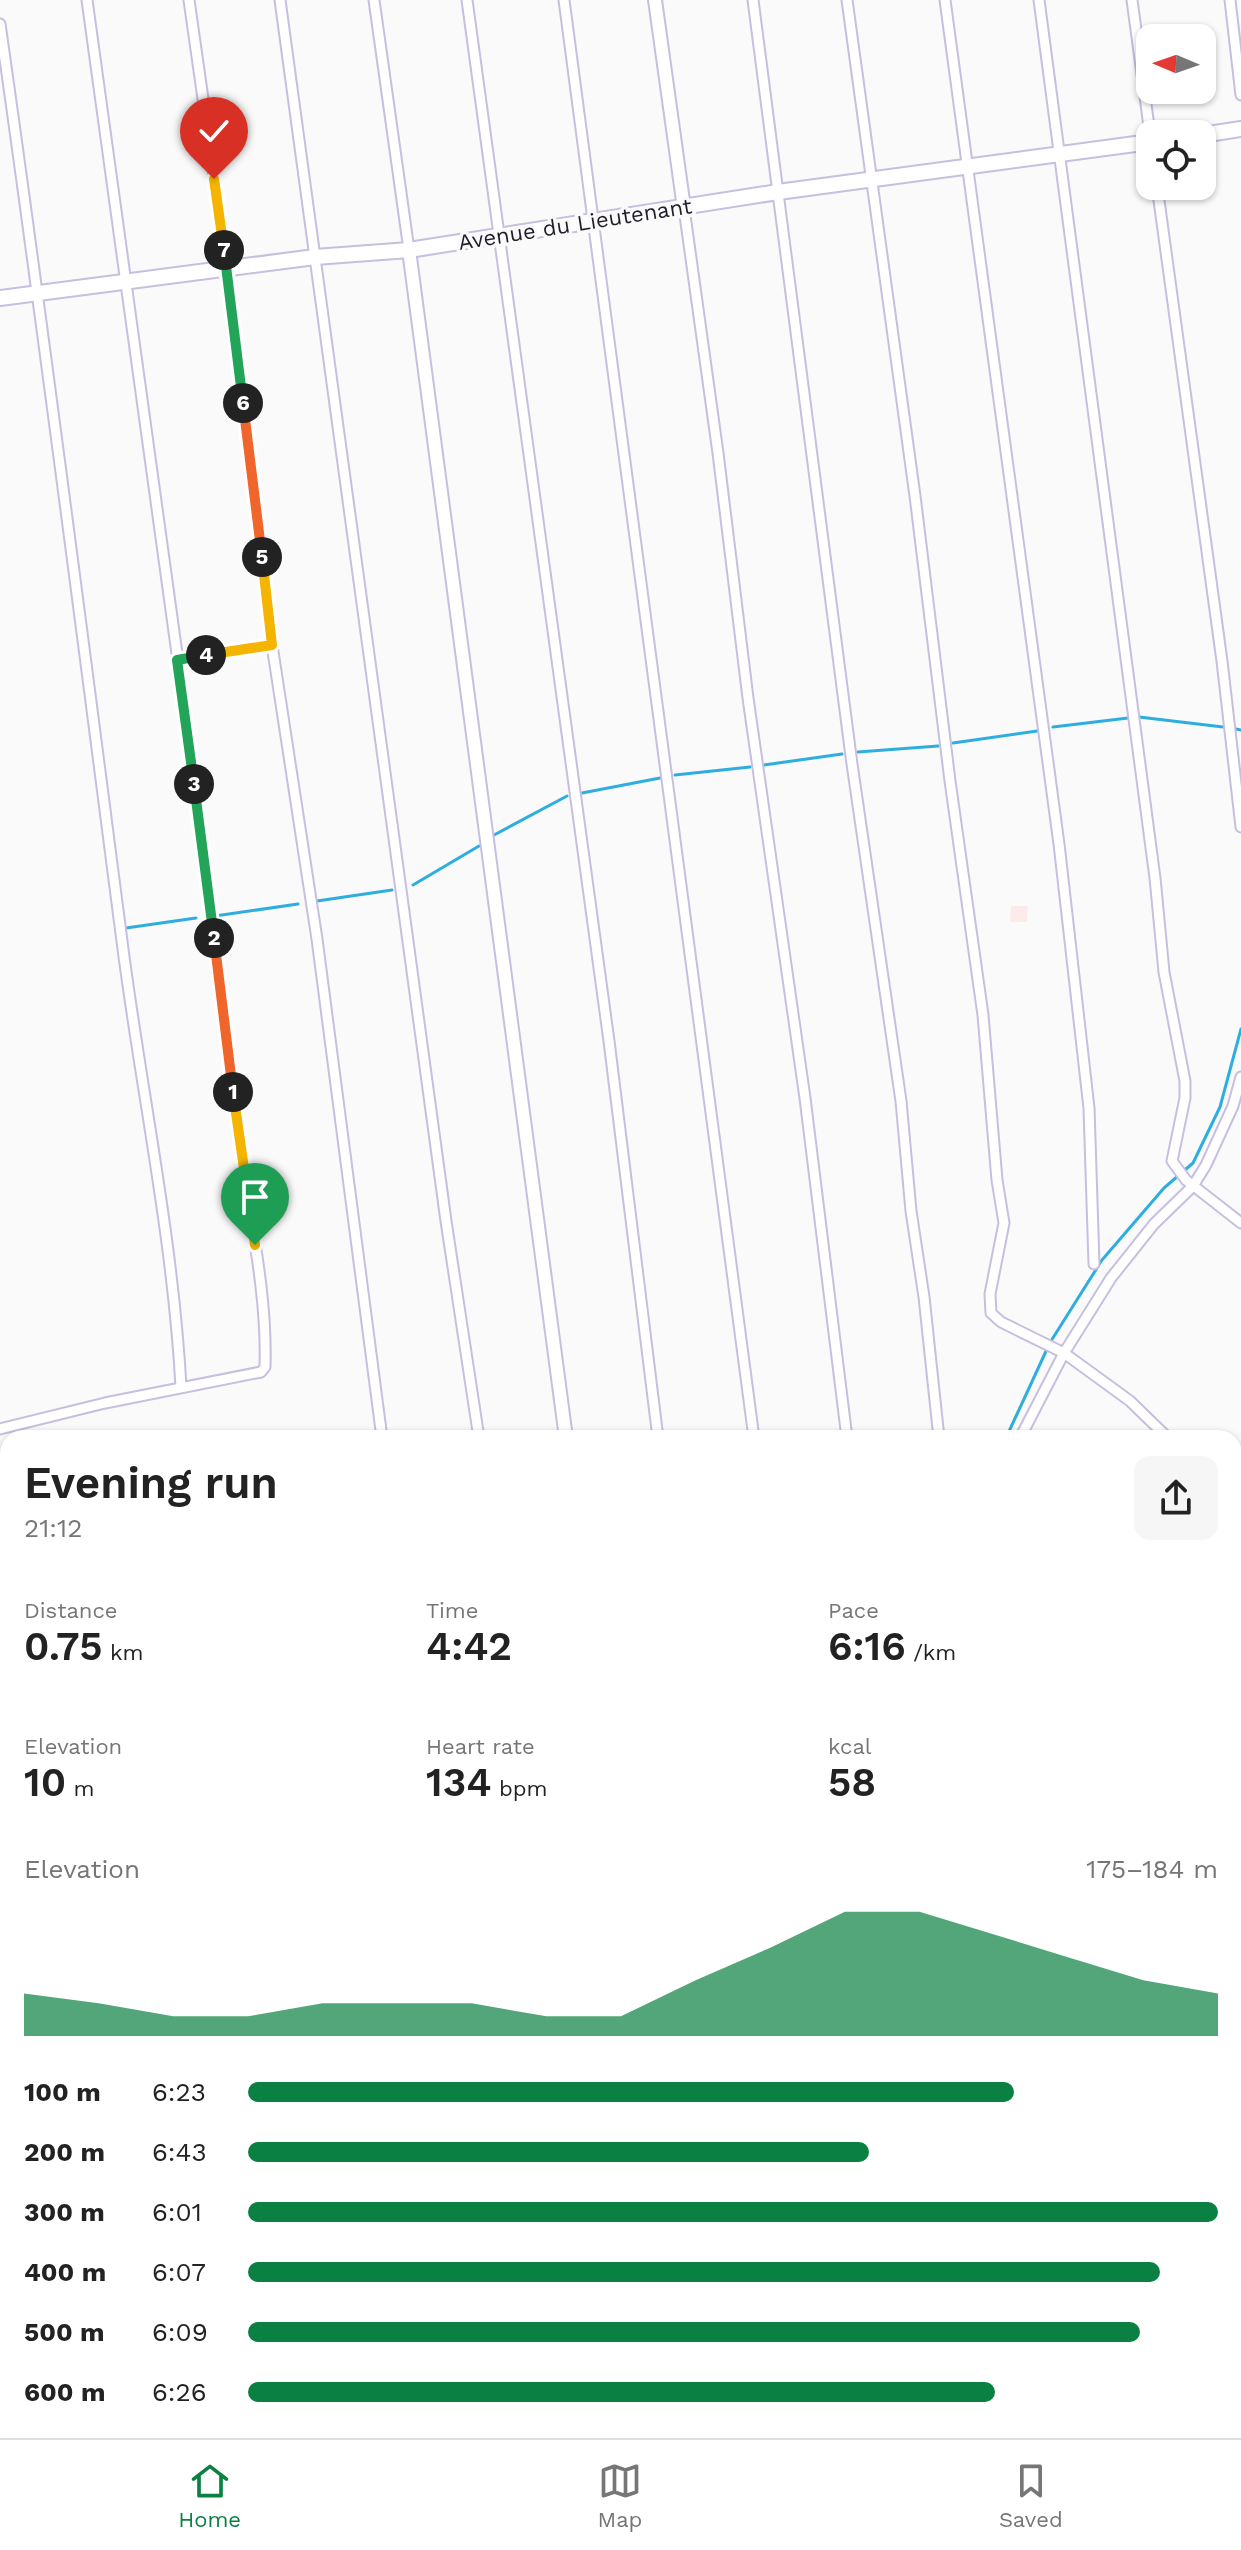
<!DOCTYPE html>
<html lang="en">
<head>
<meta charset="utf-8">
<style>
	:root { --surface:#fff; --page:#f6f6f6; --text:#222; --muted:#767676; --line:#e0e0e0; --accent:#0b8043 }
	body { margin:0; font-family:"Work Sans",sans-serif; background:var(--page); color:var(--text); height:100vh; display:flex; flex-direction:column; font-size:30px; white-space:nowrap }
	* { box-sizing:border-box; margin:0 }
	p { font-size:26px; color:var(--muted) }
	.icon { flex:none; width:44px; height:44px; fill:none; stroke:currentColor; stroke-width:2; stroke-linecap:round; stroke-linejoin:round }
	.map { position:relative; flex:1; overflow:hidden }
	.details { position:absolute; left:0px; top:1430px; width:1242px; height:1008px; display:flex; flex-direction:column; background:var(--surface); border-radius:24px 24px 0 0; box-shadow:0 2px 6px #0004 }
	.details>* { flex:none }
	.needle { width:52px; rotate:272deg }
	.buttons { position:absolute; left:1136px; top:24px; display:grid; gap:16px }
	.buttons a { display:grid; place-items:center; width:80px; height:80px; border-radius:16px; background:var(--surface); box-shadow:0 2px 6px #0004; font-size:40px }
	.pin { position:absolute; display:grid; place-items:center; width:68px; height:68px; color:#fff; margin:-82px -34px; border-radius:50% 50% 50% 0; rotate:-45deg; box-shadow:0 0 8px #0007 }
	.pin .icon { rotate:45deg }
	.km { position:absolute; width:40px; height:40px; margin:-20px; border-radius:50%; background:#222; color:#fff; font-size:22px; line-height:40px; text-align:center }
	.round { display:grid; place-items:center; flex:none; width:84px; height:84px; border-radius:16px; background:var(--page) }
	.headline { display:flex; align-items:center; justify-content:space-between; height:136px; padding:0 24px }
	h1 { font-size:44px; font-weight:600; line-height:60px }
	.stats { display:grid; grid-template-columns:repeat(3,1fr); gap:12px; height:136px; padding:8px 24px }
	.stats div { display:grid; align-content:center }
	.stats b { font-size:40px; font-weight:600 }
	.stats small { font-size:22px; font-weight:400 }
	.stats p { font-size:22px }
	.chart { height:224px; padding:16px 24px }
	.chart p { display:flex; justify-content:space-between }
	.chart svg { width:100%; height:144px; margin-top:8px; fill:var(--accent); opacity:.7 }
	ul { padding:0 24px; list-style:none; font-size:26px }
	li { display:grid; grid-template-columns:128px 96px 1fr; align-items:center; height:60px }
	li i { height:20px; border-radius:10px; background:var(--accent) }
	.tab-bar { display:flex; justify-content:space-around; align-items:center; height:112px; border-top:2px solid var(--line); background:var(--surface); font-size:22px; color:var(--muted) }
	.tab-bar a { display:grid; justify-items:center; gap:4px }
	.tab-bar .active { color:var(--accent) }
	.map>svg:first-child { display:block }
	.medical { fill:#fcece9 }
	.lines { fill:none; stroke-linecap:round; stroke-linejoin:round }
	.stream { stroke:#2eaedf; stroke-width:3 }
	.minor-casing { stroke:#c8bee0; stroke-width:13 }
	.tertiary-casing { stroke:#c8bee0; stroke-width:16 }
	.primary-casing { stroke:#c8bee0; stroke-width:18 }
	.minor { stroke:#fff; stroke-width:9 }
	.tertiary { stroke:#fff; stroke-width:12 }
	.primary { stroke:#fff; stroke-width:14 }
	.split-1-casing { stroke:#fff; stroke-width:16 }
	.split-2-casing { stroke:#fff; stroke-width:16 }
	.split-3-casing { stroke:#fff; stroke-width:16 }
	.split-4-casing { stroke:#fff; stroke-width:16 }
	.split-5-casing { stroke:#fff; stroke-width:16 }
	.split-6-casing { stroke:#fff; stroke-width:16 }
	.split-7-casing { stroke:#fff; stroke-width:16 }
	.split-8-casing { stroke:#fff; stroke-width:16 }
	.split-1 { stroke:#f5b400; stroke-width:10 }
	.split-2 { stroke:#f0652b; stroke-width:10 }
	.split-3 { stroke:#22a559; stroke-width:10 }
	.split-4 { stroke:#22a559; stroke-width:10 }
	.split-5 { stroke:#f5b400; stroke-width:10 }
	.split-6 { stroke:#f0652b; stroke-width:10 }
	.split-7 { stroke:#22a559; stroke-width:10 }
	.split-8 { stroke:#f5b400; stroke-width:10 }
	.labels { text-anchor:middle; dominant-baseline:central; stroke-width:7; stroke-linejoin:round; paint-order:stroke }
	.street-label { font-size:22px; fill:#201c29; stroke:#fafafa }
</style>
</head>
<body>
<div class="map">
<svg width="1241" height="2438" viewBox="0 0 1241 2438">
	<rect width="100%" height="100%" fill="#fafafa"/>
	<path class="medical" d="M 1011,906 L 1028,906 L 1027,922 L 1010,922 Z"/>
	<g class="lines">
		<g class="stream">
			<path d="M 1139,717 L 1223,727"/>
			<path d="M 1053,727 L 1128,718"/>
			<path d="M 1236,729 L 1241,730"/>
			<path d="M 953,743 L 1037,731"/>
			<path d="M 858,752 L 938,746"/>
			<path d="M 764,765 L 842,754"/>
			<path d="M 675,775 L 750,767"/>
			<path d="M 582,793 L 660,778"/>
			<path d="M 494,835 L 567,796"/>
			<path d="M 413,885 L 479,846"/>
			<path d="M 317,901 L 392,890"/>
			<path d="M 215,916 L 298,904"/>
			<path d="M 126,928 L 196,918"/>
			<path d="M 1051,1341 L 1102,1260 L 1164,1188 L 1193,1163 L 1220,1107 L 1241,1029"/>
			<path d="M 1006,1438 L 1047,1349"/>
			<path d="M 1160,2430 L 1162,2438"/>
		</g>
		<defs>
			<g id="minor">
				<path d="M 189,0 L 227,268 L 272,645 L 317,939 L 382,1438"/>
				<path d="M 280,0 L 446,1221 L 479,1438"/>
				<path d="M 374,0 L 409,250"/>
				<path d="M 467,0 L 609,1041 L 658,1438"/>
				<path d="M 564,0 L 754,1438"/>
				<path d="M 753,0 L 852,764 L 901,1101 L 911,1211 L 924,1297 L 939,1438"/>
				<path d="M 847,0 L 915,496 L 950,781 L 983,1015 L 997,1180 L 1004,1223 L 990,1294 L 991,1313 L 1001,1322 L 1064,1353 L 1130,1401 L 1168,1438"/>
				<path d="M 945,0 L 1059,844 L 1089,1108 L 1094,1264"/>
				<path d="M 1039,0 L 1155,878 L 1164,972 L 1185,1081 L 1185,1098 L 1172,1161 L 1186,1180 L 1241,1223"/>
				<path d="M 1132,0 L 1150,134"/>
				<path d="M 1230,0 L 1241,95"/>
				<path d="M 0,24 C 44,332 83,641 123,949 C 142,1095 173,1239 181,1387"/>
				<path d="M 1157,186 L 1222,661 L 1241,827"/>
				<path d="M 684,208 L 718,453 L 748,698 L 805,1098 L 847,1438"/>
				<path d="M 177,660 L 272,645"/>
				<path d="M 0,1429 L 105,1403 L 261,1372 L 265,1367 C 267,1305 255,1243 245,1182 L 186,719 L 87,0"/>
				<path d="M 1020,1438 L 1064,1353 L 1111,1278 L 1154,1224 L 1193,1186 L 1206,1165 L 1233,1106 L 1241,1077"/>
				<path d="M 1234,1481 L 1238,1472"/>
				<path d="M 1234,1793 L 1241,1794"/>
				<path d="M 1234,2142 L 1241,2147"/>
				<path d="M 1169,2430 L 1170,2438"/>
				<path d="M 791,2438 L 794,2430"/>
			</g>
			<g id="tertiary">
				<path d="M 655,0 L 684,208"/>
				<path d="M 409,250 L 566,1438"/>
				<path d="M 701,2430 L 702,2438"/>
			</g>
			<g id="primary">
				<path d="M 1202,135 L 1241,129"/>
				<path d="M 0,298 L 315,257 L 409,250 L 778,192 L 1150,142"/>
			</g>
		</defs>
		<use href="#minor" class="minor-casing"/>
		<use href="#tertiary" class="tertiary-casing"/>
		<use href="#primary" class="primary-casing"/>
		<use href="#minor" class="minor"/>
		<use href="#tertiary" class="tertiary"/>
		<use href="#primary" class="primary"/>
	</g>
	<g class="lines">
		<defs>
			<path id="split-1" d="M 233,1092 L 255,1245"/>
			<path id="split-2" d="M 214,938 L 233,1092"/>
			<path id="split-3" d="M 194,784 L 214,938"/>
			<path id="split-4" d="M 194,784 L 177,660 L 206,655"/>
			<path id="split-5" d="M 206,655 L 272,645 L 262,557"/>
			<path id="split-6" d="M 243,403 L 262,557"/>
			<path id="split-7" d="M 224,250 L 243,403"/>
			<path id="split-8" d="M 214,179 L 224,250"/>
		</defs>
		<use href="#split-1" class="split-1-casing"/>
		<use href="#split-2" class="split-2-casing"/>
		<use href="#split-3" class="split-3-casing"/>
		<use href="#split-4" class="split-4-casing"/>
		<use href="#split-5" class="split-5-casing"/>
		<use href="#split-6" class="split-6-casing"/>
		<use href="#split-7" class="split-7-casing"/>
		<use href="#split-8" class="split-8-casing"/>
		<use href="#split-1" class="split-1"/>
		<use href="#split-2" class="split-2"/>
		<use href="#split-3" class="split-3"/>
		<use href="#split-4" class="split-4"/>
		<use href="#split-5" class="split-5"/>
		<use href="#split-6" class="split-6"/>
		<use href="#split-7" class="split-7"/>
		<use href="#split-8" class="split-8"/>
	</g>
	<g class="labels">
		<g class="street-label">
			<text transform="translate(575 224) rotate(-9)">Avenue du Lieutenant</text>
		</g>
	</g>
</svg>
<div class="buttons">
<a><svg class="needle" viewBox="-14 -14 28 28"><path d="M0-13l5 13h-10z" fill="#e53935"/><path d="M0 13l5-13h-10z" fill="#767676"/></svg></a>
<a><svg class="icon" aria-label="locate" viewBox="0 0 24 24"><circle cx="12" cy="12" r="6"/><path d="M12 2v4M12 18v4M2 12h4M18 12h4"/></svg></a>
</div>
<div class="pin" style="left:255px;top:1245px;background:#1e9e55"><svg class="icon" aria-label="arrive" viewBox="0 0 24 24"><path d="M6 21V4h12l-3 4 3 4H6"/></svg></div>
<div class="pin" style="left:214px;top:179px;background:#d93025"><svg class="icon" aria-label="check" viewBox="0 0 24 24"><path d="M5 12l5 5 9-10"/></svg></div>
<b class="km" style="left:233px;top:1092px">1</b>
<b class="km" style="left:214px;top:938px">2</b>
<b class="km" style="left:194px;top:784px">3</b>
<b class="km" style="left:206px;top:655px">4</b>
<b class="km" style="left:262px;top:557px">5</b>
<b class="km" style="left:243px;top:403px">6</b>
<b class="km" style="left:224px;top:250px">7</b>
<section class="details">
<div class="headline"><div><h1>Evening run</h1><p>21:12</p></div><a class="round"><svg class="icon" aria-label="share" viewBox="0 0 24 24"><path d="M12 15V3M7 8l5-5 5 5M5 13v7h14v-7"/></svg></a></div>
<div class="stats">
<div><p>Distance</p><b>0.75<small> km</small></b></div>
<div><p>Time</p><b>4:42</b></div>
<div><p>Pace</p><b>6:16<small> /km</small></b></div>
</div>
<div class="stats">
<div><p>Elevation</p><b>10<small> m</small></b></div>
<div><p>Heart rate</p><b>134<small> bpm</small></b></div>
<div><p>kcal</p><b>58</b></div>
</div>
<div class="chart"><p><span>Elevation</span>175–184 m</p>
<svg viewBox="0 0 160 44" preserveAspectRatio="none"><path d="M0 44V31L10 34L20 38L30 38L40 34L50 34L60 34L70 38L80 38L90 27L100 17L110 6L120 6L130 13L140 20L150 27L160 31V44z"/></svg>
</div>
<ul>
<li><b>100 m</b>6:23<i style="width:79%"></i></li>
<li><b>200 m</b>6:43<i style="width:64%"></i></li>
<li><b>300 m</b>6:01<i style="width:100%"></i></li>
<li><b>400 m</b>6:07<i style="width:94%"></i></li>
<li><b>500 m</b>6:09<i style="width:92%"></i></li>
<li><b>600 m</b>6:26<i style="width:77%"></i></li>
</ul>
</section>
</div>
<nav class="tab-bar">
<a class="active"><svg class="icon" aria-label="home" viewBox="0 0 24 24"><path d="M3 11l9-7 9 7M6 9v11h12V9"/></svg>Home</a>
<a><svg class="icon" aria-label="map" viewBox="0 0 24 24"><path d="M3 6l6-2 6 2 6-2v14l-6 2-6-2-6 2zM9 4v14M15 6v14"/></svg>Map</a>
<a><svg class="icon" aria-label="saved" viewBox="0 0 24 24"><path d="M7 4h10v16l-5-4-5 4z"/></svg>Saved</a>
</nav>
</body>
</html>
